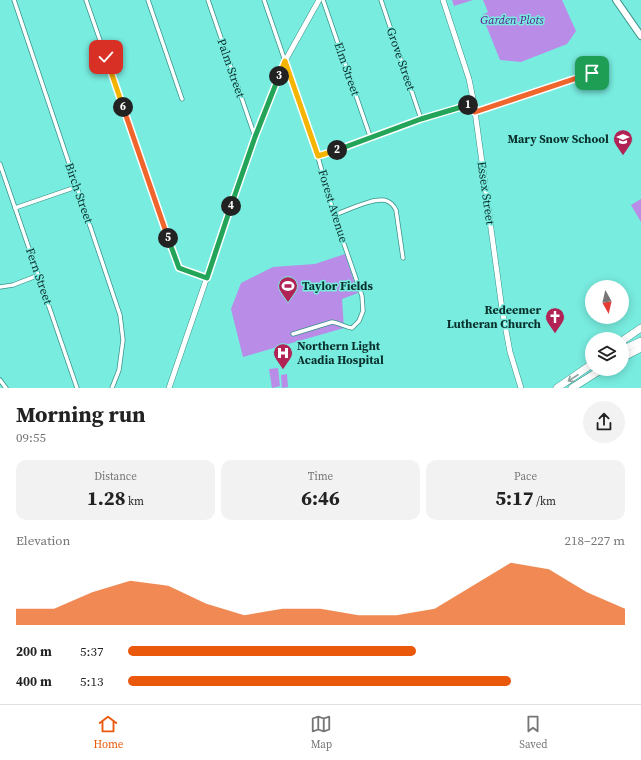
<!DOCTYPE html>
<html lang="en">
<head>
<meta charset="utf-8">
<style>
	:root { --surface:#fff; --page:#f2f2f2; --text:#222; --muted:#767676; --line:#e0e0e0; --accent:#ea580c }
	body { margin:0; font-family:"Source Serif 4",serif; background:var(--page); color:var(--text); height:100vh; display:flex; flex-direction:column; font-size:15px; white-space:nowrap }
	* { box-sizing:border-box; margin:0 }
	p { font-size:13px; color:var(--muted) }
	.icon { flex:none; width:22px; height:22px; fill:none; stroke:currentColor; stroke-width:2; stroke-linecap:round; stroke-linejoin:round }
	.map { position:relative; height:388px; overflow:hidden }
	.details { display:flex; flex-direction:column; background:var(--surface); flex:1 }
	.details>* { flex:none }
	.needle { width:26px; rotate:172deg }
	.tools { position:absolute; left:585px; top:280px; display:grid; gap:8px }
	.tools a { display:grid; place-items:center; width:44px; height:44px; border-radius:50%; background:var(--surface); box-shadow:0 2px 10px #0003; font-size:20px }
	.pin { position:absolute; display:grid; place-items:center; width:34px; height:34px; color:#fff; margin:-17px; border-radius:8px; box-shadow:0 2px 6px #0006 }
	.km { position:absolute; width:20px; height:20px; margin:-10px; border-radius:50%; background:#222; color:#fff; font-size:11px; line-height:20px; text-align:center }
	.round { display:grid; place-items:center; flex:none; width:42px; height:42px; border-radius:21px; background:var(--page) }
	.summary { display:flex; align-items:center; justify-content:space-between; height:68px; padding:0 16px }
	h1 { font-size:22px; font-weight:700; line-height:30px }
	.figures { display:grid; grid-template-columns:repeat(3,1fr); gap:6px; height:68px; padding:4px 16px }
	.figures div { display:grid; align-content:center; border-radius:10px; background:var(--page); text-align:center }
	.figures b { font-size:20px; font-weight:700 }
	.figures small { font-size:11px; font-weight:400 }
	.figures p { font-size:11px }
	.chart { height:112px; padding:8px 16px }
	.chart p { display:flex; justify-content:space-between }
	.chart svg { width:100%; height:72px; margin-top:4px; fill:var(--accent); opacity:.7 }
	ul { padding:0 16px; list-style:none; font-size:13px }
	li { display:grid; grid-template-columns:64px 48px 1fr; align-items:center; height:30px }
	li i { height:10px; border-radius:5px; background:var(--accent) }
	.tab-bar { display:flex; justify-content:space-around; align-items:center; height:56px; border-top:1px solid var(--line); background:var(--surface); font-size:11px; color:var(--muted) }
	.tab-bar a { display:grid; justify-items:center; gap:2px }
	.tab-bar .active { color:var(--accent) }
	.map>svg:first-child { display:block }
	.green { fill:#b98ce8 }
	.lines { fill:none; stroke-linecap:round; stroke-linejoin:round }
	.street-casing { stroke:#389289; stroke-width:5 }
	.secondary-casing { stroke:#389289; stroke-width:6 }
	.primary-casing { stroke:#389289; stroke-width:8 }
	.highway-casing { stroke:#389289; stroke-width:8 }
	.street { stroke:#fff; stroke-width:3.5 }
	.secondary { stroke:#fff; stroke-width:5 }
	.primary { stroke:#fff; stroke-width:6 }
	.highway { stroke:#fff; stroke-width:7 }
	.oneway { stroke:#90a2a0 }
	.split-1-casing { stroke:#fff; stroke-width:8 }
	.split-2-casing { stroke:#fff; stroke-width:8 }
	.split-3-casing { stroke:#fff; stroke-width:8 }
	.split-4-casing { stroke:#fff; stroke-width:8 }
	.split-5-casing { stroke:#fff; stroke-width:8 }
	.split-6-casing { stroke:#fff; stroke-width:8 }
	.split-7-casing { stroke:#fff; stroke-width:8 }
	.split-1 { stroke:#f0652b; stroke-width:5 }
	.split-2 { stroke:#22a559; stroke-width:5 }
	.split-3 { stroke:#f5b400; stroke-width:5 }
	.split-4 { stroke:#22a559; stroke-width:5 }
	.split-5 { stroke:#22a559; stroke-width:5 }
	.split-6 { stroke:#f0652b; stroke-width:5 }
	.split-7 { stroke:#f5b400; stroke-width:5 }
	.labels { text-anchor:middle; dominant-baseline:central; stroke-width:3; stroke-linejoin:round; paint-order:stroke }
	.park-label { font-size:12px; font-style:italic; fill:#5d1a8c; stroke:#78ecdf }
	.street-label { font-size:12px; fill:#09302c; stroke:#78ecdf }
	.poi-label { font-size:12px; font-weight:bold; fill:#09302c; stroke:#78ecdf; text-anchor:end }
</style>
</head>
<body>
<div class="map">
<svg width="641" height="388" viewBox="0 0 641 388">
	<rect width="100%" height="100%" fill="#78ecdf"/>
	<g class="green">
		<path d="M 452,0 L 473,0 L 454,6 Z"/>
		<path d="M 483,0 L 562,0 L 576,31 L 567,44 L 521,62 L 500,60 L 482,15 L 488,12 Z"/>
		<path d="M 641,199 L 641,222 L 631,205 Z"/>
		<path d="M 345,254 L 358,293 L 342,299 L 344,328 L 243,357 L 231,309 L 241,283 L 273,267 L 315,264 Z"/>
		<path d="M 278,368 L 280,386 L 272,388 L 269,369 Z"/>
		<path d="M 287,374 L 288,387 L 282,388 L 281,375 Z"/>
	</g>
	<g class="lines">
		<defs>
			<g id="street">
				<path d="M 14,0 L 120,315 L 123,340 L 119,370 L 112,388"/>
				<path d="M 86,0 L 179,268 L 207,278"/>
				<path d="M 148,0 L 182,99"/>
				<path d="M 208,0 L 255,137"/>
				<path d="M 264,0 L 318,157 L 334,215 L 362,296 L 363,311 L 359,321 L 352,328 C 344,327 340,323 332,322 L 293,334"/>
				<path d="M 323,0 L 371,139"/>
				<path d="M 381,0 L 421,119"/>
				<path d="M 475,112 L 592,73"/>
				<path d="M 318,157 L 371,139 L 421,119 L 474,104"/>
				<path d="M 0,164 L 77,388"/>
				<path d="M 15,208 L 76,187"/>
				<path d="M 334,215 C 346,211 376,196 387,201 C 392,203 394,206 396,210 L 403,258"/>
				<path d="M 0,287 L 13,285 L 39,275"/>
				<path d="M 0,380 L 6,388"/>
			</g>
			<g id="secondary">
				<path d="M 443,0 L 469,79 L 474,104 L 502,309 L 510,352 L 521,388"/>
				<path d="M 169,388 L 255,137 L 285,61 L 319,0"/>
			</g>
			<path id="primary" d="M 616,0 L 641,36"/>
			<g id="highway">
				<path d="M 622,341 L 641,328"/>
				<path d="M 622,350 L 641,341"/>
				<path d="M 622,358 L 641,348"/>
				<path d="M 557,388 L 592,364"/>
				<path d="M 572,388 L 602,369"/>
			</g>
		</defs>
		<use href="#street" class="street-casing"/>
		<use href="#secondary" class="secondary-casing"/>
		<use href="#primary" class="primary-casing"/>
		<use href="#highway" class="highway-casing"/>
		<use href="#street" class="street"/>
		<use href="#secondary" class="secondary"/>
		<use href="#primary" class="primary"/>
		<use href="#highway" class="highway"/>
	</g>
	<defs><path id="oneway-shaft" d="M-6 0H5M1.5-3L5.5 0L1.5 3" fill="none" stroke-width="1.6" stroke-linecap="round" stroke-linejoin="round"/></defs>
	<use class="oneway" href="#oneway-shaft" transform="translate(573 378) rotate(147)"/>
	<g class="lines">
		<defs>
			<path id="split-1" d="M 468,105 L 474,104 L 475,112 L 592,73"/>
			<path id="split-2" d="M 337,150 L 421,119 L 468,105"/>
			<path id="split-3" d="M 279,76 L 285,61 L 318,156 L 337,150"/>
			<path id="split-4" d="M 231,206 L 255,137 L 279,76"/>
			<path id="split-5" d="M 168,238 L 179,268 L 207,278 L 231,206"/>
			<path id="split-6" d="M 123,107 L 168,238"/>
			<path id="split-7" d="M 106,57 L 123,107"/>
		</defs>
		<use href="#split-1" class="split-1-casing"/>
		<use href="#split-2" class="split-2-casing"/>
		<use href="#split-3" class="split-3-casing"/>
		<use href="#split-4" class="split-4-casing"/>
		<use href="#split-5" class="split-5-casing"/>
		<use href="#split-6" class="split-6-casing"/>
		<use href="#split-7" class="split-7-casing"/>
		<use href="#split-1" class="split-1"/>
		<use href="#split-2" class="split-2"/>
		<use href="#split-3" class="split-3"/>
		<use href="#split-4" class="split-4"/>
		<use href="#split-5" class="split-5"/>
		<use href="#split-6" class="split-6"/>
		<use href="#split-7" class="split-7"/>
	</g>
	<defs>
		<symbol id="school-pin" viewBox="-11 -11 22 30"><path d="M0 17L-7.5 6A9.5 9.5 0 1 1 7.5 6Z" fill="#b12255" stroke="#78ecdf"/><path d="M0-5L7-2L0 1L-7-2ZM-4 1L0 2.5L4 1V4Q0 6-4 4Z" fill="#fff"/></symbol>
		<symbol id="stadium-pin" viewBox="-11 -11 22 30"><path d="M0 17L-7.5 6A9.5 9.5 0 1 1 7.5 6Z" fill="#b12255" stroke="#78ecdf"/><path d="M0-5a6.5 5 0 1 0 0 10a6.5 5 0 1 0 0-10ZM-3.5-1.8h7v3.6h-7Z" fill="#fff"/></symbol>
		<symbol id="church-pin" viewBox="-11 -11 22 30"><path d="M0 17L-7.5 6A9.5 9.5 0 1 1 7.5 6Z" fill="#b12255" stroke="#78ecdf"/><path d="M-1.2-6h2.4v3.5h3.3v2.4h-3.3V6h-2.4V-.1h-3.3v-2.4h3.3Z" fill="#fff"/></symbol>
		<symbol id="hospital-pin" viewBox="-11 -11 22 30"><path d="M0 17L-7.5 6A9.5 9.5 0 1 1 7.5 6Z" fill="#b12255" stroke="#78ecdf"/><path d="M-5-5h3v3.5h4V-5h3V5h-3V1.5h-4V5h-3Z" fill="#fff"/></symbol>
	</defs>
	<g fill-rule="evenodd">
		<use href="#school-pin" x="612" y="128" width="22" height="30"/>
		<use href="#stadium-pin" x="277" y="275" width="22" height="30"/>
		<use href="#church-pin" x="544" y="306" width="22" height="30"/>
		<use href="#hospital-pin" x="272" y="342" width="22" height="30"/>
	</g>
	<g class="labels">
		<g class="park-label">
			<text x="512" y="20">Garden Plots</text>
		</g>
		<g class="street-label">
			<text transform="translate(401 59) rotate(71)">Grove Street</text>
			<text transform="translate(231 68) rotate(71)">Palm Street</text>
			<text transform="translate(347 69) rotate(71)">Elm Street</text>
			<text transform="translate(79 193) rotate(71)">Birch Street</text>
			<text transform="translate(486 193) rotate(82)">Essex Street</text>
			<text transform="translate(333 206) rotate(73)">Forest Avenue</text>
			<text transform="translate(39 276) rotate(71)">Fern Street</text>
		</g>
		<g class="poi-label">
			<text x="609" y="139">Mary Snow School</text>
			<text x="302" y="286" text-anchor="start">Taylor Fields</text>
			<text x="541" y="310">Redeemer<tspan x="541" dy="14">Lutheran Church</tspan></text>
			<text x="297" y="346" text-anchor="start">Northern Light<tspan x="297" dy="14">Acadia Hospital</tspan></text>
		</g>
	</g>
</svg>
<div class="tools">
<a><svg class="needle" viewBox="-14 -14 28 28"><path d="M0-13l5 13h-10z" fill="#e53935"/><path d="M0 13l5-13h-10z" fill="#767676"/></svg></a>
<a><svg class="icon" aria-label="layers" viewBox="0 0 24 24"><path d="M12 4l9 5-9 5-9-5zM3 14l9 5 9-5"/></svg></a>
</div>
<div class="pin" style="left:592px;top:73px;background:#1e9e55"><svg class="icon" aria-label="arrive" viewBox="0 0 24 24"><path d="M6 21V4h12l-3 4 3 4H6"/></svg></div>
<div class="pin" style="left:106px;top:57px;background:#d93025"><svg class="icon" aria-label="check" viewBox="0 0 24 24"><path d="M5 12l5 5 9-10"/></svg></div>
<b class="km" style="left:468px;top:105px">1</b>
<b class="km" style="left:337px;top:150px">2</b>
<b class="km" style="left:279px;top:76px">3</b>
<b class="km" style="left:231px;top:206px">4</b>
<b class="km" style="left:168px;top:238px">5</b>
<b class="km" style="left:123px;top:107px">6</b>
</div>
<section class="details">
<div class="summary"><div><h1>Morning run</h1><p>09:55</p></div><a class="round"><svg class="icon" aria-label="share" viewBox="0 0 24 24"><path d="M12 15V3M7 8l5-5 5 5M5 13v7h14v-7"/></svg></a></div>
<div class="figures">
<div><p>Distance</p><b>1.28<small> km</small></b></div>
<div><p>Time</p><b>6:46</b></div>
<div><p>Pace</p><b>5:17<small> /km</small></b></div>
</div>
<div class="chart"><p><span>Elevation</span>218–227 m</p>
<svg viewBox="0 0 160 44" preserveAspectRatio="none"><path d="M0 44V34L10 34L20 24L30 17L40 20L50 31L60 38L70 34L80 34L90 38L100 38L110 34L120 20L130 6L140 10L150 24L160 34V44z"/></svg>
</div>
<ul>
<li><b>200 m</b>5:37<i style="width:58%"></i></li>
<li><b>400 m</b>5:13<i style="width:77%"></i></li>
</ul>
</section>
<nav class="tab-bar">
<a class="active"><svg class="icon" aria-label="home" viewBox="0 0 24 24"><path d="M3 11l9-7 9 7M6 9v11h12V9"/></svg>Home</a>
<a><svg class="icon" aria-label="map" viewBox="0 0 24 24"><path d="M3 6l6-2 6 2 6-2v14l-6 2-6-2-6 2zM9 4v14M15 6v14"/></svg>Map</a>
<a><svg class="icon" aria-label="saved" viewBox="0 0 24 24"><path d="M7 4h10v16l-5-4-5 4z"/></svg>Saved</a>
</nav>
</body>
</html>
